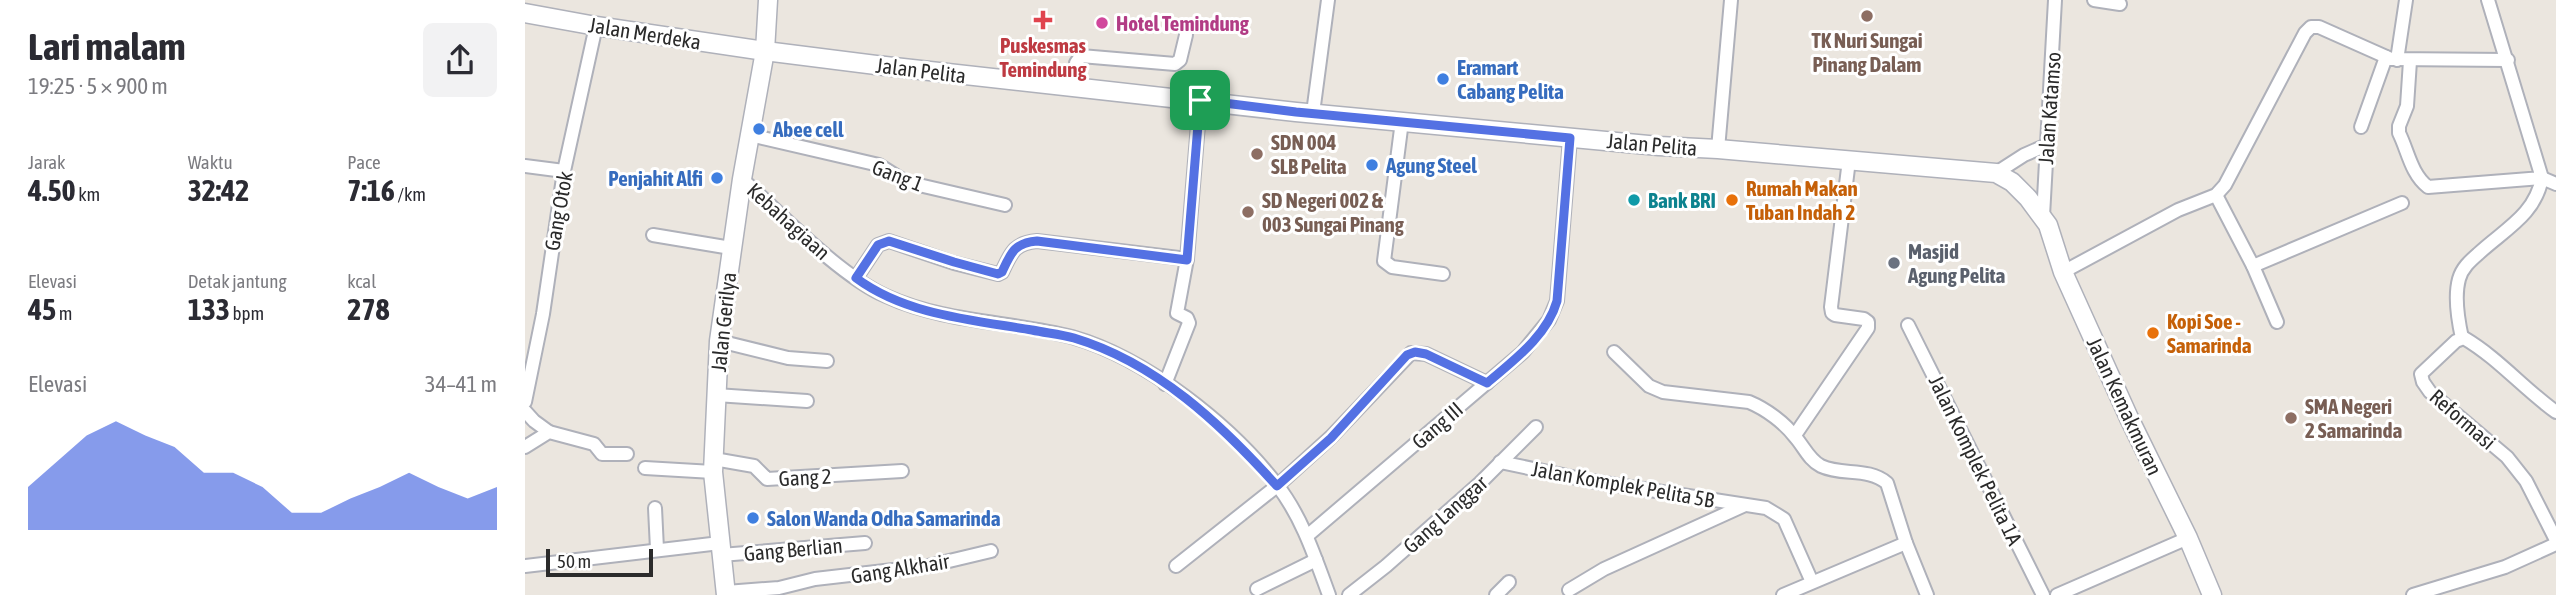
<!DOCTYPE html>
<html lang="id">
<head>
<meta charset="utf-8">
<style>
	:root { --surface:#fff; --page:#f2f2f3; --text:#2b2b33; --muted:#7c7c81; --accent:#5471e3 }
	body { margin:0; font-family:"Asap Condensed",sans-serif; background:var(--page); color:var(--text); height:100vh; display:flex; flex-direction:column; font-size:26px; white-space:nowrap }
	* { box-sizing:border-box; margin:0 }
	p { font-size:23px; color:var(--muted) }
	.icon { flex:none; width:38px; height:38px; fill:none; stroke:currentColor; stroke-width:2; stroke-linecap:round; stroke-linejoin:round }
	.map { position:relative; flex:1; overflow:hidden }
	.sheet { display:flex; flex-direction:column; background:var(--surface); width:525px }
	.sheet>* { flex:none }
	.scale { position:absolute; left:21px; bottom:18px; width:107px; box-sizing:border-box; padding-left:7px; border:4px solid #2b2b2b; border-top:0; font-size:19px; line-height:24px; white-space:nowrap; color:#2b2b2b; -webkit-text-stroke:5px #fff; paint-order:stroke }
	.pin { position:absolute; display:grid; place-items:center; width:60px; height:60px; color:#fff; margin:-30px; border-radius:14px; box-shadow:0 4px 10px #0006 }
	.round { display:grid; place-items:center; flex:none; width:74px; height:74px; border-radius:10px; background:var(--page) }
	.headline { display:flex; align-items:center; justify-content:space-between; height:119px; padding:0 28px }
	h1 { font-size:38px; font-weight:700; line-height:52px }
	.figures { display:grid; grid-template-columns:repeat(3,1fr); gap:10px; height:119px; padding:7px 28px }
	.figures div { display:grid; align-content:center }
	.figures b { font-size:30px; font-weight:700 }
	.figures small { font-size:19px; font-weight:400 }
	.figures p { font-size:19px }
	.chart { height:196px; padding:14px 28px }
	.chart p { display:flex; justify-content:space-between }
	.chart svg { width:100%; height:126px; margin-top:7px; fill:var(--accent); opacity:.7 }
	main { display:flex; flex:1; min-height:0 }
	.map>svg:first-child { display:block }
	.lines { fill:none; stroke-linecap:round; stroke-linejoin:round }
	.street-casing { stroke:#afb1ba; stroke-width:16 }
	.secondary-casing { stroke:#afb1ba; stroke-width:21 }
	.street { stroke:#fff; stroke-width:12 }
	.secondary { stroke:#fff; stroke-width:18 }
	.route-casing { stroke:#fff; stroke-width:14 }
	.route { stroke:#5471e3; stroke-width:9 }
	.education-dot { fill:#8d6e63; stroke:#fff; stroke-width:2.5 }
	.health-dot { fill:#e0444e; stroke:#fff; stroke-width:2.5 }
	.hotel-dot { fill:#d1479c; stroke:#fff; stroke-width:2.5 }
	.shop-dot { fill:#3f7fe0; stroke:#fff; stroke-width:2.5 }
	.culture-dot { fill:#0f9aa8; stroke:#fff; stroke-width:2.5 }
	.food-dot { fill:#e8710a; stroke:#fff; stroke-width:2.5 }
	.worship-dot { fill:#6b7280; stroke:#fff; stroke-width:2.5 }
	.labels { text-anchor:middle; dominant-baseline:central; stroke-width:6; stroke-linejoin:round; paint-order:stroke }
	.hotel-label { font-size:21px; font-weight:bold; fill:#b23c85; stroke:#fff; text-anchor:start }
	.street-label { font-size:21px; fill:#2b2b2b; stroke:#fff }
	.education-label { font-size:21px; font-weight:bold; fill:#785e54; stroke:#fff; text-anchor:start }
	.health-label { font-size:21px; font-weight:bold; fill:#be3a42; stroke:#fff }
	.shop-label { font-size:21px; font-weight:bold; fill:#366cbe; stroke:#fff; text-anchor:start }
	.food-label { font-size:21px; font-weight:bold; fill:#c56008; stroke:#fff; text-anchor:start }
	.culture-label { font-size:21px; font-weight:bold; fill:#0d838f; stroke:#fff; text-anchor:start }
	.worship-label { font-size:21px; font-weight:bold; fill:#5b616d; stroke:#fff; text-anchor:start }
</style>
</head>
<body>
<main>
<section class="sheet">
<div class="headline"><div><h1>Lari malam</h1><p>19:25 · 5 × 900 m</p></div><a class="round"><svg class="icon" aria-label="share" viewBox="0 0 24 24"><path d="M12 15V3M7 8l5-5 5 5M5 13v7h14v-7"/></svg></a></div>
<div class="figures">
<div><p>Jarak</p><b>4.50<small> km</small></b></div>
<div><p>Waktu</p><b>32:42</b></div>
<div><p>Pace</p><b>7:16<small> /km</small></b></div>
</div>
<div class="figures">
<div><p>Elevasi</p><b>45<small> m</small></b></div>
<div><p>Detak jantung</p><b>133<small> bpm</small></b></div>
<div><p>kcal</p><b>278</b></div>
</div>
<div class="chart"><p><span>Elevasi</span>34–41 m</p>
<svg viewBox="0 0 160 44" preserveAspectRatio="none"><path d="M0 44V29L10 20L20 11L30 6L40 11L50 15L60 24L70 24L80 29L90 38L100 38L110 33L120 29L130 24L140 29L150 33L160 29V44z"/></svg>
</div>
</section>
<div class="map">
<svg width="2031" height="595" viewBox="0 0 2031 595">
	<rect width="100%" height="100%" fill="#ebe6df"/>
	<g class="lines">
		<defs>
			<g id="street">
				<path d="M 1569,0 L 1595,4"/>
				<path d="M 1872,60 L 1881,0"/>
				<path d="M 1885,61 L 1882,106 L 1874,126 L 1874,133 C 1883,151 1886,174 1903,187 L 2017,178 L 1963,0"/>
				<path d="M 553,87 L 551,63 L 556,56 L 650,64 L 655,60 L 661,35"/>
				<path d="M 788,113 L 803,0"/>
				<path d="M 877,121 L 859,261 L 867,267 L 918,274"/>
				<path d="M 1836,127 L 1861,57"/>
				<path d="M 225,135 L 354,165 L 381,182 L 480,205"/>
				<path d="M 1193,149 L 1206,0"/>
				<path d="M 0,166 L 39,171"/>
				<path d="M 1471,173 L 1499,155 L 1522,145"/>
				<path d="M 217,179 C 256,214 315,276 361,296 C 420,323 486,321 547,337 C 621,358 706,425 752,485 C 777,517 790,557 804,595"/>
				<path d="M 1691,195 L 1728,266 L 1752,322"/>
				<path d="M 1518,216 L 1530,0"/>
				<path d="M 128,235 L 206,248"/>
				<path d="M 1728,266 L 1877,203"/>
				<path d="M 1538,272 L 1653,210 L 1691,195 L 1700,185 L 1780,33 L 1786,27 L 1794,27 L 1866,59 L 1983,60"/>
				<path d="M 331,278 L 353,245 L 364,241 L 429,263 L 473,274 L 477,272 C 486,253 489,243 512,241 L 662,259"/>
				<path d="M 1383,325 L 1518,595"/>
				<path d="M 1937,338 C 1933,320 1929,297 1934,279 C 1937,268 1945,261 1953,254 C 1980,229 2010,215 2017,178 L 2031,184"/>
				<path d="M 194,341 L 263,358 L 302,361"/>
				<path d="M 1089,352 L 1124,386 L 1138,392 L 1224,402 C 1241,409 1260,423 1271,438 C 1279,447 1284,460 1296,466 C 1317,476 1343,467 1362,483 L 1381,543 L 1402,595"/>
				<path d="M 640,384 L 664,323 L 662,318 L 652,313 L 662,259 L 675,100"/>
				<path d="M 191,395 L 282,401"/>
				<path d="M 0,402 L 18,314 L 39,171 L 71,26"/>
				<path d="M 0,411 L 9,421 L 24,432"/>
				<path d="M 2031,412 C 1999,389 1973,358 1939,338 L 1931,341 L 1896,374 L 1898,382 L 1905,392 L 1982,457 L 2001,481 L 2031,540"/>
				<path d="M 1270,435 L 1343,328 L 1343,322 L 1339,319 L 1310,315 L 1307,313 L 1306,307 L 1324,160"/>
				<path d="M 0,447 L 24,432 L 69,444 L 77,454 L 102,454"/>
				<path d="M 189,459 L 229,466 L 242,479 L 377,471"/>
				<path d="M 975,462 L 1066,481 L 1241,508 L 1259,519 L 1287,582"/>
				<path d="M 120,468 L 188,472"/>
				<path d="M 130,508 L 132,549"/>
				<path d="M 782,536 L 998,352 L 1024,320 L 1032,301 L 1045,138"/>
				<path d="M 196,555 L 340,543"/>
				<path d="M 0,566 L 195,543"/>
				<path d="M 651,566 L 752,486 L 806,437 L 886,353 L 901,354 L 962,383"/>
				<path d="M 732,589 L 791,560"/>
				<path d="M 1044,590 L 1079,569 L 1220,505"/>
				<path d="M 201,592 L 254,588 L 290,579 L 403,566 L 466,551"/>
				<path d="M 824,595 L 861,566 L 955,483 L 1011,427"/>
				<path d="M 971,595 L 984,582"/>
				<path d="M 1258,595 L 1381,543"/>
				<path d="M 1532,595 L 1663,538"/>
				<path d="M 1888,595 L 1980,567 L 2031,544"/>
			</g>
			<g id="secondary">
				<path d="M 0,13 L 71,26 L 240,51 L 351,65 L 771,112 L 1134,146 L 1193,149 L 1471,173 L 1487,182 L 1503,198 L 1523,225 L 1538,272 L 1604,418 L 1663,538 L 1687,595"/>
				<path d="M 201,595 L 188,472 L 194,341 L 217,179 L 240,51 L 243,0"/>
			</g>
		</defs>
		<use href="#street" class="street-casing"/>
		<use href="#secondary" class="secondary-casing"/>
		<use href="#street" class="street"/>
		<use href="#secondary" class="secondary"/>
	</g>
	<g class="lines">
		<defs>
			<path id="route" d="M 675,100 L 771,112 L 1045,138 L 1032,301 C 1022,336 989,360 962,383 L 901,354 L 890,352 L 882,355 L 806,438 L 752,486 C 696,424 632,363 549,338 C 535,334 521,333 507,330 C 447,320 381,315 331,278 L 353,245 L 364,241 L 429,262 L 473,274 L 477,272 C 486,253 489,243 512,241 L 662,260 Z"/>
		</defs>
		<use href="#route" class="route-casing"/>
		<use href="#route" class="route"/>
	</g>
	<g class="education-dot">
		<circle cx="1342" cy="16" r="7"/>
		<circle cx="732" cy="154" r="7"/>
		<circle cx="723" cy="212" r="7"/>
		<circle cx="1766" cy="418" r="7"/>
	</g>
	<path class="health-dot" d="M514.5 9.5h7v7h7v7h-7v7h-7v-7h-7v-7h7z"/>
	<circle class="hotel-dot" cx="577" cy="23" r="7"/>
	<g class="shop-dot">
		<circle cx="918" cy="79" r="7"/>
		<circle cx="234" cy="129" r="7"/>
		<circle cx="847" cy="165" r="7"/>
		<circle cx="192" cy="178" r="7"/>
		<circle cx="228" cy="518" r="7"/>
	</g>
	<circle class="culture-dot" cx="1109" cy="200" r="7"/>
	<g class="food-dot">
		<circle cx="1207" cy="200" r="7"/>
		<circle cx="1628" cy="333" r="7"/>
	</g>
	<circle class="worship-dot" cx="1369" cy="263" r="7"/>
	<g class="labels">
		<g class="hotel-label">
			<text x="591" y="23">Hotel Temindung</text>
		</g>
		<g class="street-label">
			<text transform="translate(120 33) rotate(9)">Jalan Merdeka</text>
			<text transform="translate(396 70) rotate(7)">Jalan Pelita</text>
			<text transform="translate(1524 108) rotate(-86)">Jalan Katamso</text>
			<text transform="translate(1127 144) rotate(5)">Jalan Pelita</text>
			<text transform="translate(373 175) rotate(21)">Gang 1</text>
			<text transform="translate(33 211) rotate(-80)">Gang Otok</text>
			<text transform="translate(264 221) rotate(42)">Kebahagiaan</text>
			<text transform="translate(198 322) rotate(-84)">Jalan Gerilya</text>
			<text transform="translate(1600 406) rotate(65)">Jalan Kemakmuran</text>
			<text transform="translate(1938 419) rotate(41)">Reformasi</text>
			<text transform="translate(912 425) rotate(-41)">Gang III</text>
			<text transform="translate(1451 460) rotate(64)">Jalan Komplek Pelita 1A</text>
			<text transform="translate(280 477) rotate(-3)">Gang 2</text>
			<text transform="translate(1098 484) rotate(10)">Jalan Komplek Pelita 5B</text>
			<text transform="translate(920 514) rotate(-42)">Gang Langgar</text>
			<text transform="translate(268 549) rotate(-5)">Gang Berlian</text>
			<text transform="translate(375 568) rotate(-9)">Gang Alkhair</text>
		</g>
		<g class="education-label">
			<text x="1342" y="40" text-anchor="middle">TK Nuri Sungai<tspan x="1342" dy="24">Pinang Dalam</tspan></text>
			<text x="746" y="142">SDN 004<tspan x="746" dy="24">SLB Pelita</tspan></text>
			<text x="737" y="200">SD Negeri 002 &amp;<tspan x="737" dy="24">003 Sungai Pinang</tspan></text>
			<text x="1780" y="406">SMA Negeri<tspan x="1780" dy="24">2 Samarinda</tspan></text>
		</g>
		<g class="health-label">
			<text x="518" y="45">Puskesmas<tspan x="518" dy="24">Temindung</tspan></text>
		</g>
		<g class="shop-label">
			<text x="932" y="67">Eramart<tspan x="932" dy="24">Cabang Pelita</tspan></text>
			<text x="248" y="129">Abee cell</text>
			<text x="861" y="165">Agung Steel</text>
			<text x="178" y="178" text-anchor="end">Penjahit Alfi</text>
			<text x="242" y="518">Salon Wanda Odha Samarinda</text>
		</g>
		<g class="food-label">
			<text x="1221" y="188">Rumah Makan<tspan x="1221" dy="24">Tuban Indah 2</tspan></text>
			<text x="1642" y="321">Kopi Soe -<tspan x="1642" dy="24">Samarinda</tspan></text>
		</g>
		<g class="culture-label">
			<text x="1123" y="200">Bank BRI</text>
		</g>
		<g class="worship-label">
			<text x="1383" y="251">Masjid<tspan x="1383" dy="24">Agung Pelita</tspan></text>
		</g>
	</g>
</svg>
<div class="scale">50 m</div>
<div class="pin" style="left:675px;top:100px;background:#1e9e55"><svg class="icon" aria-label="arrive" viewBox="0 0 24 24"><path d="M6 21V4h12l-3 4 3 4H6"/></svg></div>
</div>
</main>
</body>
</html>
